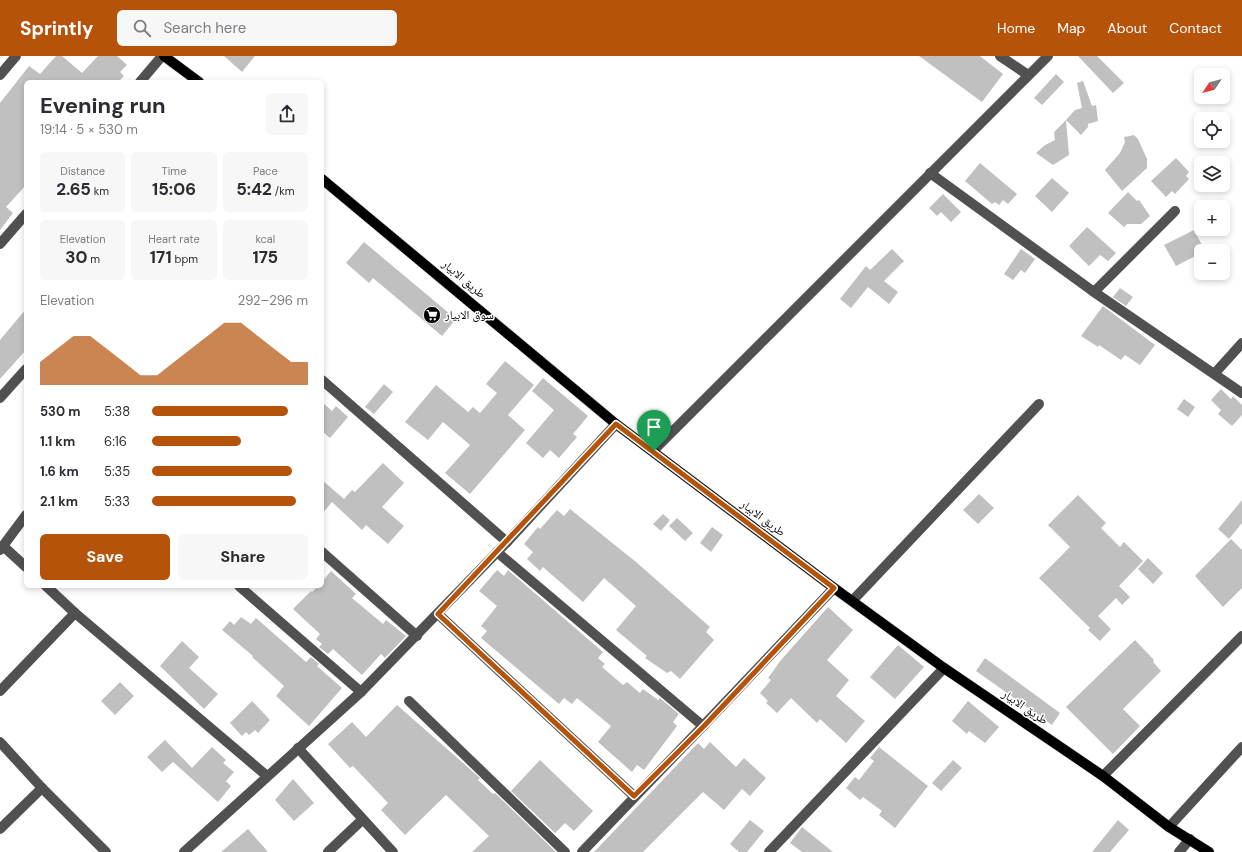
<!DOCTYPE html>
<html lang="en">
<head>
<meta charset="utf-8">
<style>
	:root { --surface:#fff; --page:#f7f7f7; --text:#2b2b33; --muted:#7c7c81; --accent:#b45309 }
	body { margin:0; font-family:"DM Sans","Noto Naskh Arabic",sans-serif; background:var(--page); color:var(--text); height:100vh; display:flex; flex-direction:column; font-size:15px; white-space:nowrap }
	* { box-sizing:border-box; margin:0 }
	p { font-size:13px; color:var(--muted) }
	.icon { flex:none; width:22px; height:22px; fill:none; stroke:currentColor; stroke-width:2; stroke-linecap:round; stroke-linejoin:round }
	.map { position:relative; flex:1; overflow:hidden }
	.details { position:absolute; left:24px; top:24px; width:300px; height:508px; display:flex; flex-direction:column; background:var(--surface); border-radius:6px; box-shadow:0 2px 6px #0003 }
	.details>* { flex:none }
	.needle { width:26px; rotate:235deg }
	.tools { position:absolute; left:1194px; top:12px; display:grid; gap:8px }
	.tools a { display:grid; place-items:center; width:36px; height:36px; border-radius:6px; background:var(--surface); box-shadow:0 2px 6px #0003; font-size:20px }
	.pin { position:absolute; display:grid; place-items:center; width:34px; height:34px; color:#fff; margin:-41px -17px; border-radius:50% 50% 50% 0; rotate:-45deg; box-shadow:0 0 4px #0007 }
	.pin .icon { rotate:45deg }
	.round { display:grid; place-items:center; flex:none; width:42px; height:42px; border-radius:6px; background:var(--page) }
	.head { display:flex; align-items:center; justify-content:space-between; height:68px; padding:0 16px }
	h1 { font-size:22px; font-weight:700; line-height:30px }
	.figures { display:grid; grid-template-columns:repeat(3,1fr); gap:6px; height:68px; padding:4px 16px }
	.figures div { display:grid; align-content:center; border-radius:6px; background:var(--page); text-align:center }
	.figures b { font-size:17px; font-weight:700 }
	.figures small { font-size:11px; font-weight:400 }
	.figures p { font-size:11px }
	.chart { height:112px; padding:8px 16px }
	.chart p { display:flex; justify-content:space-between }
	.chart svg { width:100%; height:72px; margin-top:4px; fill:var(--accent); opacity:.7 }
	.primary-button { display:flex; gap:8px; margin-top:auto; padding:8px 16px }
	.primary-button a { flex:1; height:46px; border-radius:6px; background:var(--accent); color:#fff; font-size:16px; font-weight:700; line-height:46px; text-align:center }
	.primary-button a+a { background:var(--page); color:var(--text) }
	ul { padding:0 16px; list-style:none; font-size:13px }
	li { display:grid; grid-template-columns:64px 48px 1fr; align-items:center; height:30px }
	li i { height:10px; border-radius:5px; background:var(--accent) }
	header { display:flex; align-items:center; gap:24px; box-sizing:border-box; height:56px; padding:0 20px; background:var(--accent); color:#fff }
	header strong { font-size:19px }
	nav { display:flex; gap:22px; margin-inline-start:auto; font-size:14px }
	.search { width:280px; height:36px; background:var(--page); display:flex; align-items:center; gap:10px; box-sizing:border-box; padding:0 14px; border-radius:6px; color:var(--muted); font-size:15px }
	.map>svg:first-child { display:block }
	.building { fill:#c0c0c0 }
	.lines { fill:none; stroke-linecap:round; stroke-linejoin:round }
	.major-casing { stroke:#dbdbdb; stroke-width:11 }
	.minor { stroke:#515151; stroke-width:10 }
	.major { stroke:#000; stroke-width:10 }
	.route-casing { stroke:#fff; stroke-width:8 }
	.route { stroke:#b45309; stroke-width:5 }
	.labels { text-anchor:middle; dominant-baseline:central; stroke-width:3; stroke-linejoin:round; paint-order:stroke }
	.street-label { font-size:12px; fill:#000; stroke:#fff }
	.poi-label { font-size:12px; fill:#000; stroke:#fff; text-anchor:start }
</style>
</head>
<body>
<header>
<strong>Sprintly</strong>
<div class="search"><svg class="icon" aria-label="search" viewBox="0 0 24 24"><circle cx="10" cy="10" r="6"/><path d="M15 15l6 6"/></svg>Search here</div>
<nav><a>Home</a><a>Map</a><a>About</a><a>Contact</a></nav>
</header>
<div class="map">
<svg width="1242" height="796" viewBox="0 0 1242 796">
	<rect width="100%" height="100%" fill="#fff"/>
	<g class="building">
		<path d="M 56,0 L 62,0 L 82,17 L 98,0 L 117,0 L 127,9 L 120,16 L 124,20 L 118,26 L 26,26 L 26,129 L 6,151 L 13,157 L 0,174 L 0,47 L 29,10 L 40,18 Z"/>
		<path d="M 224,0 L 255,0 L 242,16 Z"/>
		<path d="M 919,0 L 980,0 L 1003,18 L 982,46 Z"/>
		<path d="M 1078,0 L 1097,0 L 1124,27 L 1113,37 Z"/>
		<path d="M 1056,18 L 1064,26 L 1042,49 L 1034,42 Z"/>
		<path d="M 1083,25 L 1092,50 L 1096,49 L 1098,65 L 1088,68 L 1088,71 L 1081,79 L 1066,64 L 1075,54 L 1082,52 L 1077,27 Z"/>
		<path d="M 1066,64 L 1069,99 L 1053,109 L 1036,97 L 1045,89 L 1055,84 L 1054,76 Z"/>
		<path d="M 1134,79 L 1138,83 L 1147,103 L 1147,112 L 1122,135 L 1105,114 L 1120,97 L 1125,86 L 1124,81 Z"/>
		<path d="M 1176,102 L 1189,116 L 1186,120 L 1189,123 L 1175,138 L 1172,135 L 1166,141 L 1151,125 Z"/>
		<path d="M 980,107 L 1017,138 L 1008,148 L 1003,144 L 999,149 L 995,146 L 992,148 L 965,125 Z"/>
		<path d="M 1052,122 L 1069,137 L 1052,156 L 1035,140 Z"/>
		<path d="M 1128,136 L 1137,145 L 1139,144 L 1150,160 L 1141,168 L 1127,168 L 1124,171 L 1108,157 Z"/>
		<path d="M 943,138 L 961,156 L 951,166 L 941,156 L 937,160 L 929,152 Z"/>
		<path d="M 1087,171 L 1116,197 L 1108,205 L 1100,199 L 1089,210 L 1069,190 Z"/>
		<path d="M 1194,174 L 1205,195 L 1201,195 L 1201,197 L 1176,210 L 1164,189 Z"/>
		<path d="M 364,186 L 456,263 L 442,280 L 373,222 L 369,227 L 346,207 Z"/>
		<path d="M 892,193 L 904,205 L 884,225 L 898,236 L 889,248 L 868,231 L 851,252 L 840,243 L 866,210 L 870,214 Z"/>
		<path d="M 1021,193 L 1035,203 L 1025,217 L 1021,214 L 1013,224 L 1004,218 Z"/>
		<path d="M 1120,232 L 1133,241 L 1126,250 L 1113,241 Z"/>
		<path d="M 1103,250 L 1155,289 L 1140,309 L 1125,299 L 1121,304 L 1099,289 L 1098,291 L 1081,280 Z"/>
		<path d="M 26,253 L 26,294 L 0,323 L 0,284 Z"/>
		<path d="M 505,305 L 534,329 L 508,359 L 525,374 L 470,438 L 445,417 L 470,389 L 443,366 L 428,384 L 405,366 L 436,329 L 468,356 L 473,351 L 480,357 L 497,337 L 486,328 Z"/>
		<path d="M 543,322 L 588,360 L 573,378 L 577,381 L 559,402 L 550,394 L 543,402 L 526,387 L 554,354 L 532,335 Z"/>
		<path d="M 384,328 L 393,336 L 374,358 L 365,351 Z"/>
		<path d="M 1221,333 L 1231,343 L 1233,340 L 1242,349 L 1242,359 L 1232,370 L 1218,358 L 1221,354 L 1211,344 Z"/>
		<path d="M 1184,343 L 1195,351 L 1188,361 L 1177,353 Z"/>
		<path d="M 322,346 L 332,355 L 336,350 L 348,361 L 330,382 L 322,375 Z"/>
		<path d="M 383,407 L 404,427 L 382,451 L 404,470 L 388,488 L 366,469 L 362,474 L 332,446 L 322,458 L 322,424 L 344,443 L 352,434 L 355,436 Z"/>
		<path d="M 979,438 L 994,452 L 978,468 L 963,454 Z"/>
		<path d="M 1078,439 L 1106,467 L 1101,472 L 1120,491 L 1124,486 L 1143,505 L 1119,530 L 1130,541 L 1122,549 L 1116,542 L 1098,560 L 1111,573 L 1100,585 L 1088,574 L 1090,572 L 1039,522 L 1070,491 L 1048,469 Z"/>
		<path d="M 1242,444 L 1242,467 L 1229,483 L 1218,473 Z"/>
		<path d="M 570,453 L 636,506 L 710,571 L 706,576 L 714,584 L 680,623 L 671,615 L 667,617 L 645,602 L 647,600 L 616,574 L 636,550 L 604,522 L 583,546 L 543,511 L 540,515 L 527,503 L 533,496 L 524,488 L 538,471 L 540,473 L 557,454 L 564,460 Z"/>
		<path d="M 663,458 L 670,464 L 661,475 L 653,468 Z"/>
		<path d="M 677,462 L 693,477 L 685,485 L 669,470 Z"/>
		<path d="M 712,471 L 723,479 L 711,496 L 700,487 Z"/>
		<path d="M 1231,483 L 1242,494 L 1242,532 L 1223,551 L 1195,520 Z"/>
		<path d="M 1148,502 L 1163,517 L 1153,528 L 1138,513 Z"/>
		<path d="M 497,514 L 504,520 L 508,514 L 603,596 L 598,602 L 605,608 L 602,611 L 623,629 L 627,626 L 640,637 L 643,633 L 658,644 L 660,642 L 679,658 L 673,666 L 677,670 L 644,714 L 637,709 L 632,716 L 598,686 L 611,670 L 577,642 L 572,648 L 564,642 L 559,648 L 481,582 L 487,575 L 481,570 L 497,550 L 479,535 Z"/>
		<path d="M 331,515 L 356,538 L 352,542 L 383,568 L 386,564 L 406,580 L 385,602 L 381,598 L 362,619 L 333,593 L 328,598 L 319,591 L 322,588 L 316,583 L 320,578 L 293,553 L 311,535 L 312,536 L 318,530 L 322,530 L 322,526 Z"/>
		<path d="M 828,551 L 853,574 L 827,604 L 849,624 L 836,640 L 865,665 L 846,687 L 820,663 L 817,667 L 791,642 L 777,657 L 766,647 L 768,645 L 760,637 L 771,624 L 768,622 L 781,604 Z"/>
		<path d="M 241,561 L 251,568 L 256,562 L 306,606 L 311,601 L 319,608 L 317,610 L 342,632 L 309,670 L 276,640 L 284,630 L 252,601 L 253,600 L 222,574 L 230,565 L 234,569 Z"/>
		<path d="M 1135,584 L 1154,604 L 1153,606 L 1161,615 L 1123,653 L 1140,670 L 1113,698 L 1066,651 Z"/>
		<path d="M 182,585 L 199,601 L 189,612 L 218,638 L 204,653 L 160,610 Z"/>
		<path d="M 898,589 L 924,611 L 895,643 L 870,621 Z"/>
		<path d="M 985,602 L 1060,657 L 1052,669 L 976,615 Z"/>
		<path d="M 120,626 L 134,640 L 115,659 L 101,645 Z"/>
		<path d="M 252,645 L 270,664 L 258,677 L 255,674 L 249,679 L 246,676 L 242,680 L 230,667 Z"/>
		<path d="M 968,645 L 999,671 L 985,687 L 969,675 L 967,678 L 952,665 Z"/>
		<path d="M 397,649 L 471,714 L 480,722 L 478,724 L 493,738 L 495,737 L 556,796 L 472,796 L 489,780 L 446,739 L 405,779 L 381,754 L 388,747 L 353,710 L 350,712 L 328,688 L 352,666 L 366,681 Z"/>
		<path d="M 165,684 L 192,712 L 212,691 L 226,704 L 223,707 L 234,716 L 226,725 L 231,730 L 218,746 L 173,706 L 162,716 L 147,701 Z"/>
		<path d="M 710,686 L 736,711 L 744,702 L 766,722 L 750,740 L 742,733 L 724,754 L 703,736 L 643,796 L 594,796 L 698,687 L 704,693 Z"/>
		<path d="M 879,691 L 928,730 L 895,772 L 879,759 L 882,755 L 863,741 L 860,744 L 846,732 L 855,721 L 859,724 L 874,705 L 870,702 Z"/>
		<path d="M 540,704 L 593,755 L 574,775 L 565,767 L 555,777 L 511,735 Z"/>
		<path d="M 953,704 L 962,712 L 941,735 L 932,727 Z"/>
		<path d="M 293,723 L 314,747 L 294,765 L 275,744 Z"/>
		<path d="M 750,764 L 764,775 L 747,796 L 739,796 L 730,788 Z"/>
		<path d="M 1118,764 L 1129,774 L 1110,796 L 1092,796 Z"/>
		<path d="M 802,771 L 833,796 L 802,796 L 790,787 Z"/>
		<path d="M 248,773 L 268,796 L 221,796 Z"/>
	</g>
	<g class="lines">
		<defs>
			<g id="major">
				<path d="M 164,0 L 199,26"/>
				<path d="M 322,123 L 616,368 L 834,532 L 944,612 L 1103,720 L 1169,771 L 1209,796"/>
			</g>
		</defs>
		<use href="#major" class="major-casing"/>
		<g class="minor">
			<path d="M 1000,0 L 1028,19"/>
			<path d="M 0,19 L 16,0"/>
			<path d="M 140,26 L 162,0"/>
			<path d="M 930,117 L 1094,236 L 1242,337"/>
			<path d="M 0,188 L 26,158"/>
			<path d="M 1094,236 L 1175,155"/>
			<path d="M 1215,317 L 1242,287"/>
			<path d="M 322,324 L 507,486"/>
			<path d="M 0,342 L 26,313"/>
			<path d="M 653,395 L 1048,0"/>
			<path d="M 3,490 L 26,511"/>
			<path d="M 0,494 L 26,459"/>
			<path d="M 322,496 L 417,580"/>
			<path d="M 497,496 L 703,670 L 834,532"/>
			<path d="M 46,530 L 75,557 L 267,720"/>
			<path d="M 239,530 L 361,636"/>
			<path d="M 853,544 L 1039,348"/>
			<path d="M 438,558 L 634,740"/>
			<path d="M 0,635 L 75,557"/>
			<path d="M 409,645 L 565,796"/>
			<path d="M 0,686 L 42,732 L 106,796"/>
			<path d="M 298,692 L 393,796"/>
			<path d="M 1103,720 L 1242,580"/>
			<path d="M 1169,771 L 1242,691"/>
			<path d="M 0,773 L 42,732"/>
			<path d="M 184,796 L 361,636 L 507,486 L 616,368"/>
			<path d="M 328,796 L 362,764"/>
			<path d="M 582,796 L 703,670"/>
			<path d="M 769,796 L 944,612"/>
			<path d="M 1179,796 L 1190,783"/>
		</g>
		<use href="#major" class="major"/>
	</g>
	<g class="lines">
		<defs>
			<path id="route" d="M 616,368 L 834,532 L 704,670 L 634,740 L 438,558 Z"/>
		</defs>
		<use href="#route" class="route-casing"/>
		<use href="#route" class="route"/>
	</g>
	<defs>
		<symbol id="supermarket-disc" viewBox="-11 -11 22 22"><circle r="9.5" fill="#000" stroke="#fff"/><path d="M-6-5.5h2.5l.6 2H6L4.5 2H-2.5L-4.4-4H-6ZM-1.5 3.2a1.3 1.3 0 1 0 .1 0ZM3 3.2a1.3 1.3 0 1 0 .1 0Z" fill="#fff"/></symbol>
	</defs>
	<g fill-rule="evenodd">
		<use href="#supermarket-disc" x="422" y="249" width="20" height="20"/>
	</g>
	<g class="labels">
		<g class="street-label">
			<text transform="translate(464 223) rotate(40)">طريق الابيار</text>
			<text transform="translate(763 462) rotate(37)">طريق الابيار</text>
			<text transform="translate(1025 651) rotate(34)">طريق الابيار</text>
		</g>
		<g class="poi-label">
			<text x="445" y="259">سوق الابيار</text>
		</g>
	</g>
</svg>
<div class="tools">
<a><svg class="needle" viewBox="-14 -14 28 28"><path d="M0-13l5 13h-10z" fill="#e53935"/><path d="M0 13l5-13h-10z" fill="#7c7c81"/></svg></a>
<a><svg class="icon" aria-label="locate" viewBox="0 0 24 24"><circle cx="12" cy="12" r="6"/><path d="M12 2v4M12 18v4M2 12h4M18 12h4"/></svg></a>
<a><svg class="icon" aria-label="layers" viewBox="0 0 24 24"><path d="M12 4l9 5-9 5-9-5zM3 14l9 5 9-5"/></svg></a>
<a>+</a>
<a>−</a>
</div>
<div class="pin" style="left:654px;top:395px;background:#1e9e55"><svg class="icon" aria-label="arrive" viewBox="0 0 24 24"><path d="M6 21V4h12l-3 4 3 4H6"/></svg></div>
<section class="details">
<div class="head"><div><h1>Evening run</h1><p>19:14 · 5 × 530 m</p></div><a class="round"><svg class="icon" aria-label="share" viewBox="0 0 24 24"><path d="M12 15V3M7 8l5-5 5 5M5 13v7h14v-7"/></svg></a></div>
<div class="figures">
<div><p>Distance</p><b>2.65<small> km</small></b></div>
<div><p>Time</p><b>15:06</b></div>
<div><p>Pace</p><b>5:42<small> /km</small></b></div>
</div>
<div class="figures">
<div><p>Elevation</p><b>30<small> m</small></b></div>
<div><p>Heart rate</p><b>171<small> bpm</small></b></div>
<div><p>kcal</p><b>175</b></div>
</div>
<div class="chart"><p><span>Elevation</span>292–296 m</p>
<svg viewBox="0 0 160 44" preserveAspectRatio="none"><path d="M0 44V30L10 22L20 14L30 14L40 22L50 30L60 38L70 38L80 30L90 22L100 14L110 6L120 6L130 14L140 22L150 30L160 30V44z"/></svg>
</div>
<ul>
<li><b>530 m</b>5:38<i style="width:87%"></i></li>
<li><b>1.1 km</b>6:16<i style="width:57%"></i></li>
<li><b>1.6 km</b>5:35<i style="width:90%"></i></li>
<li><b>2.1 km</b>5:33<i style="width:92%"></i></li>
</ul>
<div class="primary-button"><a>Save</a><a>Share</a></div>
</section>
</div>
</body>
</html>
